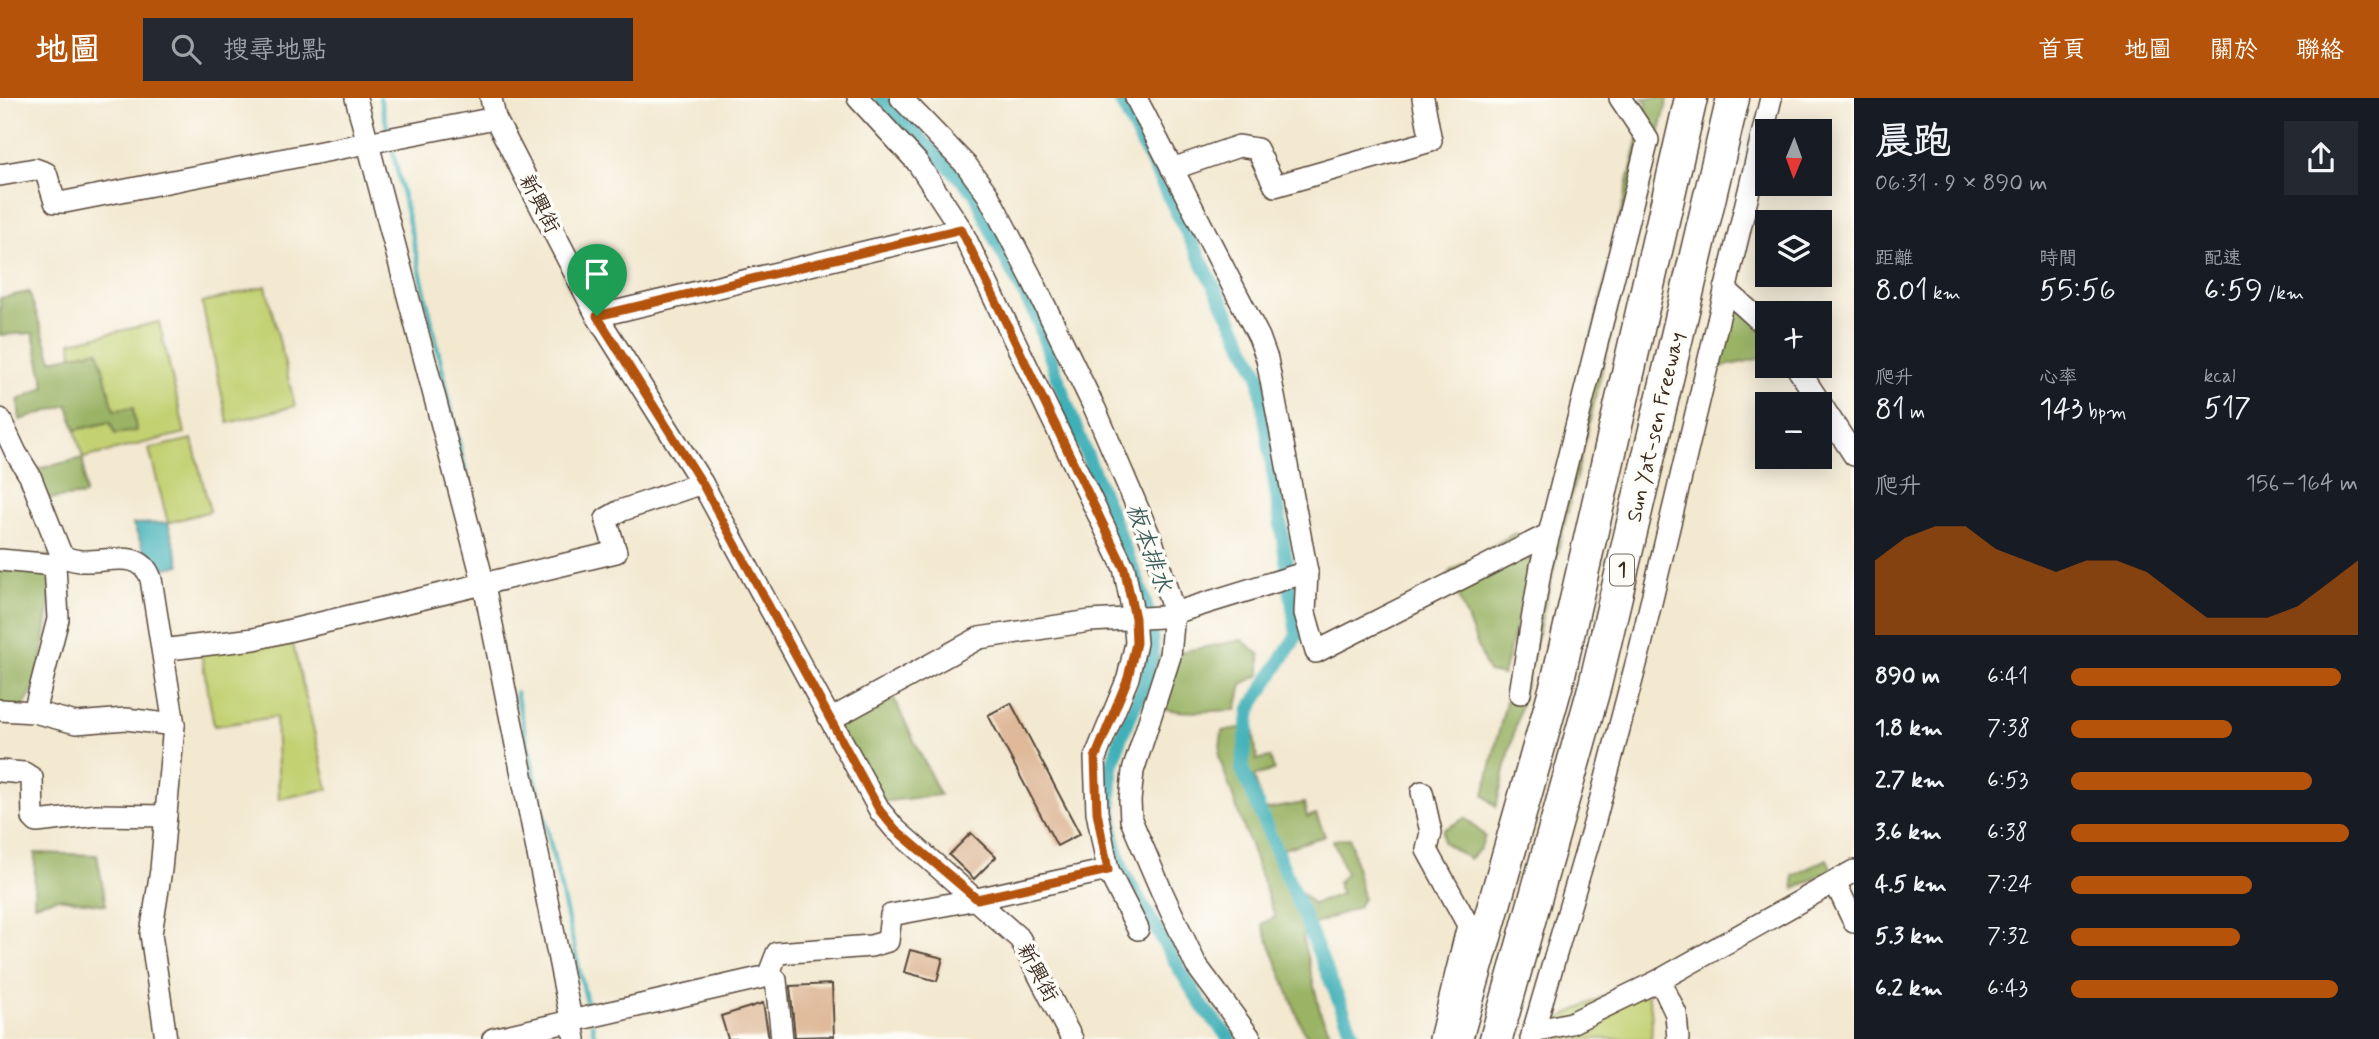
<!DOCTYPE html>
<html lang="zh-TW">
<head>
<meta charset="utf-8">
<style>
	:root { --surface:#171b24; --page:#242831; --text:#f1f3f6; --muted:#9ea1a6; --accent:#b45309 }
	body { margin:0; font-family:Mynerve,"LXGW WenKai TC",sans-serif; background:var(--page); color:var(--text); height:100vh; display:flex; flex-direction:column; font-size:26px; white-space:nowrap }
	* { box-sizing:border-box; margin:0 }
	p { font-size:23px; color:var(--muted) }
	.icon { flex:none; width:38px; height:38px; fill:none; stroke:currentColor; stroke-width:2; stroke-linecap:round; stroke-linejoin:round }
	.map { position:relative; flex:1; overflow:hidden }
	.drawer { display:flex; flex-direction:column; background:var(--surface); width:525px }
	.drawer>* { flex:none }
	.needle { width:46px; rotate:181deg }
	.controls { position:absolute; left:1755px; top:21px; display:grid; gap:14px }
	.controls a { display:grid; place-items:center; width:77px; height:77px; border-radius:0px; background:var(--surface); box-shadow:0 4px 18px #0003; font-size:35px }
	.pin { position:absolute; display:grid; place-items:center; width:60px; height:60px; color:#fff; margin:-72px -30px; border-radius:50% 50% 50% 0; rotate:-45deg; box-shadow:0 0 7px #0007 }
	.pin .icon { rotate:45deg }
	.round { display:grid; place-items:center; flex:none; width:74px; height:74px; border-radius:0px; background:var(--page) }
	.overview { display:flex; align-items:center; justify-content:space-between; height:119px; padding:0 21px }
	h1 { font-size:38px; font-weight:600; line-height:52px }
	.figures { display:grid; grid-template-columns:repeat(3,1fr); gap:10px; height:119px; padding:7px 21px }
	.figures div { display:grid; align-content:center }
	.figures b { font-size:30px; font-weight:600 }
	.figures small { font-size:19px; font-weight:400 }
	.figures p { font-size:19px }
	.chart { height:196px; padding:14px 21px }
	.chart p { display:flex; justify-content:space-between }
	.chart svg { width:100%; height:126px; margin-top:7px; fill:var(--accent); opacity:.7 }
	ul { padding:0 21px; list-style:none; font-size:23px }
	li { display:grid; grid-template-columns:112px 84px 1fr; align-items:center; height:52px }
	li i { height:18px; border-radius:9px; background:var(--accent) }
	header { display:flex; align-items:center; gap:42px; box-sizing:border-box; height:98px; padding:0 35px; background:var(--accent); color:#fff }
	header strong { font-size:33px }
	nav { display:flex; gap:38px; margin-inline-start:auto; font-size:24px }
	.search { width:490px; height:63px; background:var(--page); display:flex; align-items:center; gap:18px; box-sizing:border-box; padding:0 24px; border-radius:0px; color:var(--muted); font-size:26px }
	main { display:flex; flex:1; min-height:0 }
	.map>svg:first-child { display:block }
	.green { fill:#c3d173; stroke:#7f7e48; stroke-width:2 }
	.forest { fill:#9ab365; stroke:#6a6e42; stroke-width:2 }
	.water { fill:#3fb0b8; stroke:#3d6d6b; stroke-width:2 }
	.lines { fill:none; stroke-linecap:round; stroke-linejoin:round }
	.stream { stroke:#3fb0b8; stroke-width:4.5 }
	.canal { stroke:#3fb0b8; stroke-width:14 }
	.building { fill:#dfb99a }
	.minor-casing { stroke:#574639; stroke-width:24 }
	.highway-casing { stroke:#574639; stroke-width:35 }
	.minor { stroke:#fff; stroke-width:21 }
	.highway { stroke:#fff; stroke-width:32 }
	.route-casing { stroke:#fff; stroke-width:14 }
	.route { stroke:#b45309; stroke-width:9 }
	.labels { text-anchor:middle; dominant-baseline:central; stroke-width:7; stroke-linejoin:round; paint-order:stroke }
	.shield { fill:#fdfcf7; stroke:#75695f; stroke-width:2 }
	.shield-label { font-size:19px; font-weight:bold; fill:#3b2a1e }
	.street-label { font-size:21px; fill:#3b2a1e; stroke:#fdfcf7 }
	.water-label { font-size:23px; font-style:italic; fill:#3d605c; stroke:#fdfcf7 }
</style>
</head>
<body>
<header>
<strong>地圖</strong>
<div class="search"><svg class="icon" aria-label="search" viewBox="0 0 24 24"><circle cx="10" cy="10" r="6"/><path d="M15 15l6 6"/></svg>搜尋地點</div>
<nav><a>首頁</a><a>地圖</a><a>關於</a><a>聯絡</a></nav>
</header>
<main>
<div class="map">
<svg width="1854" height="941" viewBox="0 0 1854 941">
	<rect width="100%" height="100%" fill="#fdfcf7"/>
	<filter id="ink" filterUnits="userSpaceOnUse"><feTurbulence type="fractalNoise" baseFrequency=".0143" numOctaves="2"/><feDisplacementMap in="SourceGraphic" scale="14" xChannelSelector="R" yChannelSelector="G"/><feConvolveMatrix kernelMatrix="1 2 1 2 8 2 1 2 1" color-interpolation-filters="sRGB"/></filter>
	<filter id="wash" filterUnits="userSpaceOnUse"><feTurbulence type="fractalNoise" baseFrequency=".00686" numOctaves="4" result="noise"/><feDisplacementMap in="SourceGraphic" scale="28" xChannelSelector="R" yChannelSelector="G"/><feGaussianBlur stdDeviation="1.57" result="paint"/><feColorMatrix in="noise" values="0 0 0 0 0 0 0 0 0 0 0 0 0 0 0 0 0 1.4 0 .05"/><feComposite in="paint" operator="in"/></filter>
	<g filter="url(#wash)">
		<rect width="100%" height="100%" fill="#f3e8d0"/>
		<g class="green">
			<path d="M 266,188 L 295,308 L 228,325 L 202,205 Z"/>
			<path d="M 159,224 L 185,335 L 83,360 L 75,332 L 110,324 L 115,336 L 136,333 L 114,312 L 98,253 L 72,259 L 71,244 Z"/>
			<path d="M 192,341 L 210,413 L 168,425 L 149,351 Z"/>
			<path d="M 288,526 L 328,691 L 279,701 L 276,619 L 214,628 L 198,537 L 238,536 Z"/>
			<path d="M 1638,881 C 1653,896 1653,921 1651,941 L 1530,941 L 1540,930 Z"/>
		</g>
		<g class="forest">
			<path d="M 1642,0 L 1668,0 L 1496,709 L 1484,697 L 1647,4 Z"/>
			<path d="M 29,194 L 52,262 L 98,252 L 114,312 L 133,310 L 136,333 L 115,336 L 110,324 L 75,332 L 68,307 L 20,322 L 18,302 L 45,289 L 33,235 L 0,237 L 0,200 Z"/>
			<path d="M 1728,197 L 1767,232 L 1767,259 L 1716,270 Z"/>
			<path d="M 83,360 L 85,397 L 48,401 L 34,372 Z"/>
			<path d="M 1515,435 L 1535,454 L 1503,577 L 1488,574 L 1449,474 Z"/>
			<path d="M 49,458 L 51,494 L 39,581 L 23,610 L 0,611 L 0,461 Z"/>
			<path d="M 1242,542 L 1260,557 L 1260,577 L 1242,586 L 1236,612 C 1202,613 1169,619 1138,601 L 1160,558 Z"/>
			<path d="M 884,580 L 940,697 L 872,705 L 825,615 Z"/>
			<path d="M 1253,628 L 1257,662 L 1270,659 L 1274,672 L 1254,678 L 1264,712 L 1304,705 L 1307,719 L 1316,716 L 1325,738 L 1280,752 L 1295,789 L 1313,806 L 1342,796 L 1337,785 L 1346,776 L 1333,742 L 1350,740 L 1363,800 L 1358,809 L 1305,830 L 1303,842 L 1321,917 L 1334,941 L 1310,941 L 1303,932 L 1262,826 L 1275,819 L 1219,659 L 1222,633 Z"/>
			<path d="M 1465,720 L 1485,738 L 1480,751 L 1469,761 L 1443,744 L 1443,732 Z"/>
			<path d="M 35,755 L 97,757 L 106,807 L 57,800 L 34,806 Z"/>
			<path d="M 1827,761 L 1832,772 L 1794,791 L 1793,778 Z"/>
		</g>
		<path class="water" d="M 168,425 L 180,467 L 154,473 L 141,458 L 144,453 L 133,426 Z"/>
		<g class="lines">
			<g class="stream">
				<path d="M 380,0 L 388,33"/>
				<path d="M 391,45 L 471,398"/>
				<path d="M 516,595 L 589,914"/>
				<path d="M 592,926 L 595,941"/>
			</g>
			<g class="canal">
				<path d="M 880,0 L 975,95 L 995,141 L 1036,218 L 1071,318 L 1139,486 L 1152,528 L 1152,554 L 1144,587 L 1120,641 L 1112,669 L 1110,699 L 1113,739 L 1123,774 L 1177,867 L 1203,909 L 1230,941"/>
				<path d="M 1119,0 L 1259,277 L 1297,537 L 1250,611 L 1242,671 L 1355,941"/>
			</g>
		</g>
		<g id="blocks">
			<g class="building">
				<path d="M 1011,605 L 1080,736 L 1057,748 L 988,617 Z"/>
				<path d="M 971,735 L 996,759 L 974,781 L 949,757 Z"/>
				<path d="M 910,852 L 943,860 L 937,883 L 904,874 Z"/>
				<path d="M 832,886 L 834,938 L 795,939 L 790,888 Z"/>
				<path d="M 763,905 L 769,941 L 728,941 L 721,918 Z"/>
			</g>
		</g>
	</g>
	<g filter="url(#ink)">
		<use href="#blocks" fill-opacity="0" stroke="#574639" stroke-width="2"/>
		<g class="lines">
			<defs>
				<g id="minor">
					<path d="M 356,0 L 484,487 L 575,941"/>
					<path d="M 491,0 L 495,20 L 597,218 L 702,385 L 880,713 L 895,731 L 1020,841 L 1072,941"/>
					<path d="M 858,0 L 917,64 L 961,131"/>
					<path d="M 901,0 L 967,68 L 988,97 L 1031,179 L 1095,311 L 1153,446 L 1174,515 L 1170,558 L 1133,673 L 1130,703 L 1131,722 L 1161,792 L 1196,867 L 1251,941"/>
					<path d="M 1136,0 L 1259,239 L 1267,261 L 1307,474"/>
					<path d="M 1172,71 L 1239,48 L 1257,51 L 1275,88 L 1431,43 L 1423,0"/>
					<path d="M 0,77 L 35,71 L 46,75 L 55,104 L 65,104 L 495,20"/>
					<path d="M 1725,191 L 1768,230"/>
					<path d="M 597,218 L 961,131 L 1124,470 L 1134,520 L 1136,545 L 1128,580 L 1095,660 L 1097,714 L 1108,772 L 1138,831"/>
					<path d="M 1796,268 L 1854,357"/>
					<path d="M 0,321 L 16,355 L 30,378 L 61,456 C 87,477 138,441 151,481 L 174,627 L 161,772 L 151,836 L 166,941"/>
					<path d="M 0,462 L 55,467 L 58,521 L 34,614"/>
					<path d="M 169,551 L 254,541 L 616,454 L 606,421 L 620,413 L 702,385"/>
					<path d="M 1520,595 L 1541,468 L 1648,42 L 1620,0"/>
					<path d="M 0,612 L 34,614 L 76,625 L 126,621 L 174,627"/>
					<path d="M 831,621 L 979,540 L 1090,523 L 1161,519 L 1307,474 L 1305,515 L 1316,554 L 1549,436"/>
					<path d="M 0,673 L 24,675 L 32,680 L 33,720 L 37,724 L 97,717 L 166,718"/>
					<path d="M 1422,694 L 1431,734 L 1427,752 L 1468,827 L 1440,941"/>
					<path d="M 1835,784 L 1854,824"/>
					<path d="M 768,878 L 776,882 L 782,941"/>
					<path d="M 1660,882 L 1676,916 L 1678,941"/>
					<path d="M 1533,933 L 1571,925 L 1660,882 L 1854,773"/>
					<path d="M 493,941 L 768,878 L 777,855 L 871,848 L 888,843 L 891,817 L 977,801 L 1108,772"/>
					<path d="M 1531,941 L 1594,726 L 1640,551 L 1771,0"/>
				</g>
				<g id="highway">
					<path d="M 1456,941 L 1557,585 L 1691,0"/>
					<path d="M 1496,941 L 1595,587 L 1733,0"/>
				</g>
			</defs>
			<use href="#minor" class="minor-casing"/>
			<use href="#highway" class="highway-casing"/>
			<use href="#minor" class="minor"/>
			<use href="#highway" class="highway"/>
		</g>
	</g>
	<g class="lines" filter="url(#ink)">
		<defs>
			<path id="route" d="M 961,131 L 1124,470 L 1135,520 L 1136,545 L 1128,580 L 1095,660 L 1097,714 L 1108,772 L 977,801 L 895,731 L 880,713 L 702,385 L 597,218 Z"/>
		</defs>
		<use href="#route" class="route-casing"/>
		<use href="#route" class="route"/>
	</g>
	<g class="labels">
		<rect class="shield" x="1610" y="456.5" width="24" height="31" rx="5"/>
		<g class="shield-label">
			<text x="1622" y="472">1</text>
		</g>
		<g class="street-label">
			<text transform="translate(539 106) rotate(63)">新興街</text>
			<text transform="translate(1656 329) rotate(-77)">Sun Yat-sen Freeway</text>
			<text transform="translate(1037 875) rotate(62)">新興街</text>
		</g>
		<g class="water-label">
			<text transform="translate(1148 450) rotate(70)">板本排水</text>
		</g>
	</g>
</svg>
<div class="controls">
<a><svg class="needle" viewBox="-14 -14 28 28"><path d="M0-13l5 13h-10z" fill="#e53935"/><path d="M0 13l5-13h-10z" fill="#9ea1a6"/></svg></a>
<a><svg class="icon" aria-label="layers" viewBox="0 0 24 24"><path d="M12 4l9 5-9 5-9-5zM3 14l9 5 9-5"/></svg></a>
<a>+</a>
<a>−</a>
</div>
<div class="pin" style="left:597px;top:218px;background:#1e9e55"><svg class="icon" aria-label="arrive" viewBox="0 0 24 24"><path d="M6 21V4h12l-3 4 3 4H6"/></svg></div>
</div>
<section class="drawer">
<div class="overview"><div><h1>晨跑</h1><p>06:31 · 9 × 890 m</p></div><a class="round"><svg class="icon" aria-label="share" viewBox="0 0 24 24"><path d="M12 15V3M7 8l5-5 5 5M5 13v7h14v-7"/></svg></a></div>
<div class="figures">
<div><p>距離</p><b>8.01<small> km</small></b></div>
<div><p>時間</p><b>55:56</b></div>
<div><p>配速</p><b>6:59<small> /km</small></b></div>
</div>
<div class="figures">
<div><p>爬升</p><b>81<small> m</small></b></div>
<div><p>心率</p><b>143<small> bpm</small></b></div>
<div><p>kcal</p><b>517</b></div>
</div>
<div class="chart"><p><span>爬升</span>156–164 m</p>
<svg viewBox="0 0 160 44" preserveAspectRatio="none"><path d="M0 44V18L10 10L20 6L30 6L40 14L50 18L60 22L70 18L80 18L90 22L100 30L110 38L120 38L130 38L140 34L150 26L160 18V44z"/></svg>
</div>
<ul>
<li><b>890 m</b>6:41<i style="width:94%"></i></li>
<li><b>1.8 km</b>7:38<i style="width:56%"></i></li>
<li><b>2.7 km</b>6:53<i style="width:84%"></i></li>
<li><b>3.6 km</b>6:38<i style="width:97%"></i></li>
<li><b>4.5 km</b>7:24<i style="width:63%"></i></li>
<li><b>5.3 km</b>7:32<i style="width:59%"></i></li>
<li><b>6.2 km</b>6:43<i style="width:93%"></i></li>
</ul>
</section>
</main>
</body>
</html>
